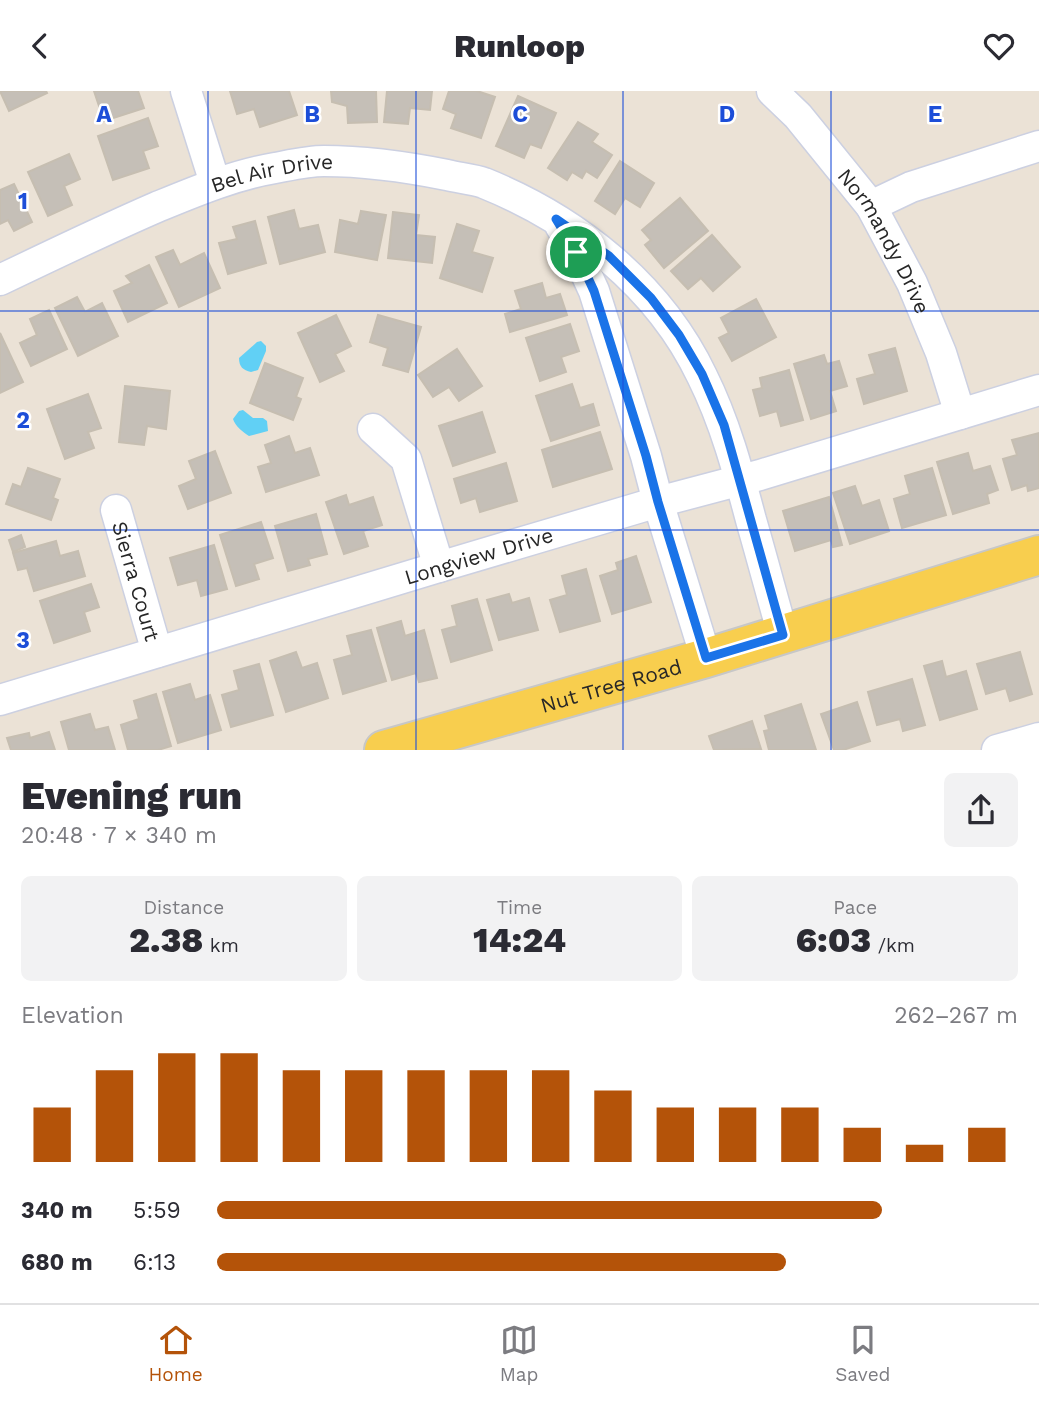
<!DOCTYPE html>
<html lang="en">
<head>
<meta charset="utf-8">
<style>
	:root { --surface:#fff; --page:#f2f2f3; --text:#2b2b33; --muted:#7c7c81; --line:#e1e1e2; --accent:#b45309 }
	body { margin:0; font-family:"Work Sans",sans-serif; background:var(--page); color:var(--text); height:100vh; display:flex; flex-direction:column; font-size:26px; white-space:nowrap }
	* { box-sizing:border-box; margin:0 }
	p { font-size:23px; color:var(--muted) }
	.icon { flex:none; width:38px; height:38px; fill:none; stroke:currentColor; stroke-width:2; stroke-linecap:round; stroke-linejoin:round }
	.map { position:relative; height:659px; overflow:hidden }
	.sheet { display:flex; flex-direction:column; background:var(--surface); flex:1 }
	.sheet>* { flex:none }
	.pin { position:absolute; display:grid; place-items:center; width:60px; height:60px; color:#fff; margin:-30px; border:4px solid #fff; border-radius:50%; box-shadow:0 2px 7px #0007 }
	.round { display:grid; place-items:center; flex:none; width:74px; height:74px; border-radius:10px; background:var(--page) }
	.overview { display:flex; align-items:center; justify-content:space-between; height:119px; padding:0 21px }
	h1 { font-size:38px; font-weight:800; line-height:52px }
	.stats { display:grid; grid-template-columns:repeat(3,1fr); gap:10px; height:119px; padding:7px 21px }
	.stats div { display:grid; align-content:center; border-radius:10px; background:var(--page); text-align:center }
	.stats b { font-size:35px; font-weight:800 }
	.stats small { font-size:19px; font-weight:400 }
	.stats p { font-size:19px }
	.chart { height:196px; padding:14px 21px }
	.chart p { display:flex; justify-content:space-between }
	.chart svg { width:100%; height:126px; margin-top:7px; stroke:var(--accent); stroke-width:6 }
	ul { padding:0 21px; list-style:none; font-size:23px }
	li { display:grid; grid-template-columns:112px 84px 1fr; align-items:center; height:52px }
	li i { height:18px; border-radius:9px; background:var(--accent) }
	header { display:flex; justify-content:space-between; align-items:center; height:91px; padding:0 21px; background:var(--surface); font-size:32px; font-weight:800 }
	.tabs { display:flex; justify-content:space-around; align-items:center; height:98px; border-top:2px solid var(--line); background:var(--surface); font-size:19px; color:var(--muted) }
	.tabs a { display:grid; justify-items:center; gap:4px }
	.tabs .current { color:var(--accent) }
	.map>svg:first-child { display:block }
	.water { fill:#61d0f5 }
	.building { fill:#c5bfb7; stroke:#c6beb1; stroke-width:2 }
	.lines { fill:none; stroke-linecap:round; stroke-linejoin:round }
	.minor-casing { stroke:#ccd0e1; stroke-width:33 }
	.major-casing { stroke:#c7c7c7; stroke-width:42 }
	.minor { stroke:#fff; stroke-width:30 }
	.major { stroke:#f8ce4e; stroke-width:38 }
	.route-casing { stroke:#fff; stroke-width:14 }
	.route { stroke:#1a73e8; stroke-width:9 }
	.grid { fill:none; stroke:#1d4ed8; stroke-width:2; stroke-opacity:0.55 }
	.labels { text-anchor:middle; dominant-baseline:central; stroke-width:5; stroke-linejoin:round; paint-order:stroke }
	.street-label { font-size:21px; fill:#272727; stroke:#fff }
	.grid-label { font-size:23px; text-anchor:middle; font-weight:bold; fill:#1d4ed8; stroke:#fff; stroke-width:5; stroke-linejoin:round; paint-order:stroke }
</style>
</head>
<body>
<header><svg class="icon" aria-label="back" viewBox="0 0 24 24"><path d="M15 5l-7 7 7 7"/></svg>Runloop<svg class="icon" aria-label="heart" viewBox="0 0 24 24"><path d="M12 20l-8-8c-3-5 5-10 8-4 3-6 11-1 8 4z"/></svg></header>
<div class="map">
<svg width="1039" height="659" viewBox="0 0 1039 659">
	<rect width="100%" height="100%" fill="#ebe2d6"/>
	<g class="water">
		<path d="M 261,250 L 266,255 L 266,260 L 258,279 L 251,281 C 243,279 239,276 239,267 L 257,251 Z"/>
		<path d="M 243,319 L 253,327 L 263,327 L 267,330 L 268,340 L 249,345 C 243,341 235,335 233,328 L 239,320 Z"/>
	</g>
	<g class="building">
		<path d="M 0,0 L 46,0 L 47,2 L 9,20 Z"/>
		<path d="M 94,0 L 138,0 L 144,17 L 104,30 Z"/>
		<path d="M 230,0 L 289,0 L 297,24 L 260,36 L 254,18 L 237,23 Z"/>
		<path d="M 331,0 L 376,0 L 377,31 L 348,32 L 347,15 L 332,11 Z"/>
		<path d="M 387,0 L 432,0 L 430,19 L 410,17 L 408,33 L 384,31 Z"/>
		<path d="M 449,0 L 477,0 L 495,6 L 481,47 L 451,37 L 456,23 L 443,18 Z"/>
		<path d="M 518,5 L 556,22 L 541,57 L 530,53 L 524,67 L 496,55 Z"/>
		<path d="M 148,27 L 158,55 L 143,60 L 149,77 L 113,89 L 98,45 Z"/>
		<path d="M 578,31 L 598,43 L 592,51 L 612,64 L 597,87 L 586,80 L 582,87 L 572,81 L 567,89 L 548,77 Z"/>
		<path d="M 69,63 L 80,88 L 64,95 L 72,114 L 48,125 L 28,81 Z"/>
		<path d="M 620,70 L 654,92 L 640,116 L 625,107 L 615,123 L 595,110 Z"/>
		<path d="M 14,93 L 32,131 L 14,140 L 8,129 L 0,133 L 0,99 Z"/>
		<path d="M 680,107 L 708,140 L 664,177 L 645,154 L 651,149 L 642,139 Z"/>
		<path d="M 294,119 L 299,138 L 318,134 L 325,161 L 280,173 L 268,126 Z"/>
		<path d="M 361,120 L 386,124 L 377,169 L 335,161 L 340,129 L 358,133 Z"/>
		<path d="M 393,121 L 419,124 L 416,144 L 435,146 L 432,172 L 388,167 Z"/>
		<path d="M 255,130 L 266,172 L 228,183 L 219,152 L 237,148 L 233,136 Z"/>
		<path d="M 457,133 L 479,140 L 472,161 L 493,167 L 482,201 L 440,187 Z"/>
		<path d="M 712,144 L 740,176 L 713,200 L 701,187 L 688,198 L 671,180 Z"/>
		<path d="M 173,159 L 180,174 L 204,162 L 220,197 L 179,216 L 156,166 Z"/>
		<path d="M 149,174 L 167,212 L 128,231 L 114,200 L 132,192 L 126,185 Z"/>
		<path d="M 542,192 L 546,207 L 560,203 L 567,224 L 510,241 L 505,223 L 521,218 L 515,200 Z"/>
		<path d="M 77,206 L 85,221 L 102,212 L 118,245 L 78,265 L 55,217 Z"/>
		<path d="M 756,208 L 776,246 L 732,270 L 719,247 L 729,242 L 721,227 Z"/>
		<path d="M 49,219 L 67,258 L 31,275 L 20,252 L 37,244 L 30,228 Z"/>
		<path d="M 336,224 L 351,255 L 335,263 L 344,280 L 320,291 L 298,242 Z"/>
		<path d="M 378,224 L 421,236 L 408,281 L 383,274 L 388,257 L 370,251 Z"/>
		<path d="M 570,233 L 579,260 L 561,266 L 566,281 L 540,290 L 526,247 Z"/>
		<path d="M 0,242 L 23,291 L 0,302 Z"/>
		<path d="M 895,257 L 907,300 L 864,313 L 857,288 L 875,283 L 869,264 Z"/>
		<path d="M 457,258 L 482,295 L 459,310 L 449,296 L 433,306 L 418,284 Z"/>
		<path d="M 824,264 L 827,273 L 839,270 L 847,295 L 830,300 L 836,320 L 811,328 L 794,273 Z"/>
		<path d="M 265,272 L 303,287 L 296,306 L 301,308 L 293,329 L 250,312 Z"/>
		<path d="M 789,279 L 803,329 L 781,335 L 777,320 L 760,325 L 753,299 L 762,297 L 760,287 Z"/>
		<path d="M 572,293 L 580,317 L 593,313 L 599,334 L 551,350 L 536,305 Z"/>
		<path d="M 125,295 L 170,300 L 166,338 L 147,335 L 144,354 L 119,351 Z"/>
		<path d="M 88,303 L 101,337 L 88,341 L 94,357 L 65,368 L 47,318 Z"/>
		<path d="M 482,321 L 495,361 L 453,375 L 439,335 Z"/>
		<path d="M 600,341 L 612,378 L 553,396 L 542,359 Z"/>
		<path d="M 1039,342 L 1039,397 L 1028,400 L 1027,394 L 1012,399 L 1003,368 L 1017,364 L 1012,349 Z"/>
		<path d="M 289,345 L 295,362 L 310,357 L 319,384 L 266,401 L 258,376 L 271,372 L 265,354 Z"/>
		<path d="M 215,360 L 231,402 L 188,418 L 179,395 L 196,388 L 189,370 Z"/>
		<path d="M 968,362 L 973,380 L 990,375 L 998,399 L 987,403 L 989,412 L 953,423 L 937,371 Z"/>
		<path d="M 506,372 L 517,410 L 480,421 L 476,407 L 461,412 L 454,388 Z"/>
		<path d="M 28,377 L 60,388 L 53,407 L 58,409 L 51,429 L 6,413 L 13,393 L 21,396 Z"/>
		<path d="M 932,377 L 946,424 L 902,437 L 894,408 L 910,403 L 905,385 Z"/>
		<path d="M 855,395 L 862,415 L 879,409 L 889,440 L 850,453 L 833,402 Z"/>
		<path d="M 346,404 L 349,414 L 373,406 L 382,434 L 363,440 L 368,455 L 344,463 L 326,411 Z"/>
		<path d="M 829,406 L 842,454 L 833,456 L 831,449 L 795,460 L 783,420 Z"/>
		<path d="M 316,423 L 327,463 L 308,468 L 310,474 L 288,480 L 275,435 Z"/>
		<path d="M 261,431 L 273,467 L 254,473 L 259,488 L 236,495 L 220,444 Z"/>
		<path d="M 21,444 L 25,456 L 13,461 L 9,449 Z"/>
		<path d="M 56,450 L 60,465 L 78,460 L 85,485 L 34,500 L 27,477 L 18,479 L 13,462 Z"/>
		<path d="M 214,454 L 227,498 L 201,505 L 197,489 L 178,494 L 170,467 Z"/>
		<path d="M 636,465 L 651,511 L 612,523 L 600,485 L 618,479 L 616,472 Z"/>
		<path d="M 586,478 L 600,530 L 560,541 L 550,509 L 567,504 L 562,485 Z"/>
		<path d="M 91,493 L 99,516 L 84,521 L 90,540 L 54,552 L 40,510 Z"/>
		<path d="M 509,503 L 512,512 L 529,507 L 538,539 L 499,549 L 487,509 Z"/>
		<path d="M 477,508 L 492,559 L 451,571 L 442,539 L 457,535 L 452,515 Z"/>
		<path d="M 401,530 L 405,545 L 424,539 L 437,587 L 419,591 L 416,582 L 392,589 L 377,537 Z"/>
		<path d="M 371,539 L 386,590 L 343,603 L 334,569 L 352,564 L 347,545 Z"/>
		<path d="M 296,561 L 302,577 L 317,572 L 328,607 L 286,621 L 270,570 Z"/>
		<path d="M 1020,561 L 1032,603 L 1010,610 L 1006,597 L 986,603 L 977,573 Z"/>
		<path d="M 942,570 L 946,586 L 966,580 L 977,618 L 940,629 L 924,575 Z"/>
		<path d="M 259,573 L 273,624 L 231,636 L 222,604 L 239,599 L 234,580 Z"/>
		<path d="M 912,588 L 925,634 L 903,640 L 900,628 L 877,634 L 868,601 Z"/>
		<path d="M 190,593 L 195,609 L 210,604 L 221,639 L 178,652 L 163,601 Z"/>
		<path d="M 156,603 L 171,655 L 158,659 L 128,659 L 121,634 L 139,628 L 134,610 Z"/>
		<path d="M 857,611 L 870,650 L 843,659 L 834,659 L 821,623 Z"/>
		<path d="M 801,613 L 816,659 L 769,659 L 764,640 L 769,639 L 765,625 Z"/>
		<path d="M 90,623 L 95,639 L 108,636 L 115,659 L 69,659 L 61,631 Z"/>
		<path d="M 752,630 L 761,658 L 714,659 L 709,645 Z"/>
		<path d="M 49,641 L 55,659 L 11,659 L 7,647 L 29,642 L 30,647 Z"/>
	</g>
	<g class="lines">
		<defs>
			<g id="minor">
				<path d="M 186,0 L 215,92"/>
				<path id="s1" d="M 772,0 L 798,25 L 871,115 L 912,192 L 941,262 L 960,323"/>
				<path d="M 871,115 L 911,96 L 1039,55"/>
				<path d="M 560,134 L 576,161 L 594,200 L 646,365 L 658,411 L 706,567"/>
				<path id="s2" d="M 0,189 C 52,164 104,139 157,116 C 196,100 234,84 275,77 C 291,74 308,70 324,70 C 365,70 407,76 447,84 C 459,87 473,88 484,92 C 576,129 659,195 702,285 C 725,331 738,380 751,429 C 762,467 772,505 783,544"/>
				<path d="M 373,338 L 406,368 L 439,476"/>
				<path id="s3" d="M 116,419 L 157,561"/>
				<path id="s4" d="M 0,609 L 439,476 L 658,411 L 760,384 L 1039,299"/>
				<path d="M 997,659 L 1039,647"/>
			</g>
			<g id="major">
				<path id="s5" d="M 384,659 L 706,567 L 1039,464"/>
			</g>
		</defs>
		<use href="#minor" class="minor-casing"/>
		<use href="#major" class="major-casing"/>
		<use href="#minor" class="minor"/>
		<use href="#major" class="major"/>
	</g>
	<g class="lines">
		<defs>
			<path id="route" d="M 556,128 L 609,165 L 651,207 L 679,244 L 702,283 L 724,334 L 783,544 L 706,567 L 658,411 L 646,365 L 594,200 L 576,161 Z"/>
		</defs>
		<use href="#route" class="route-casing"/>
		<use href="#route" class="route"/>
	</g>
	<path class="grid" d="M 208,0 L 208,659M 416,0 L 416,659M 623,0 L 623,659M 831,0 L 831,659M 0,220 L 1039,220M 0,439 L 1039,439"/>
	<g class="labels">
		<g class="street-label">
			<text stroke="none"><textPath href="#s2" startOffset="294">Bel Air Drive</textPath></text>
			<text stroke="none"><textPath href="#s1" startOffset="189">Normandy Drive</textPath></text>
			<text stroke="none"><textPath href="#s4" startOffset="500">Longview Drive</textPath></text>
			<text stroke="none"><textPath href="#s3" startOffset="74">Sierra Court</textPath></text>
			<text stroke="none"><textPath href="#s5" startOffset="236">Nut Tree Road</textPath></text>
		</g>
	</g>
	<g class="grid-label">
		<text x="104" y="31">A</text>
		<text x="312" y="31">B</text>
		<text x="520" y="31">C</text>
		<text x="727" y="31">D</text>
		<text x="935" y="31">E</text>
		<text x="23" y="118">1</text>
		<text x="23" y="337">2</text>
		<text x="23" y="557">3</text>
	</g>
</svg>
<div class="pin" style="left:576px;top:161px;background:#1e9e55"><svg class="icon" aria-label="arrive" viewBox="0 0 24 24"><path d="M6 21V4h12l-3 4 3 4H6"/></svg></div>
</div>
<section class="sheet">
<div class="overview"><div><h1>Evening run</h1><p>20:48 · 7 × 340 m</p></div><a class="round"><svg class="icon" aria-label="share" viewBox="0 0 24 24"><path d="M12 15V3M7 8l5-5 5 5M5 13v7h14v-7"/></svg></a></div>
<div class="stats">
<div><p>Distance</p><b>2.38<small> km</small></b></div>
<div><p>Time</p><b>14:24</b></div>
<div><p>Pace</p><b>6:03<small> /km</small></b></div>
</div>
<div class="chart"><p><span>Elevation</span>262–267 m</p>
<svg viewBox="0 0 160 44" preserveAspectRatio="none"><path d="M5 44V25M15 44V12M25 44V6M35 44V6M45 44V12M55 44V12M65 44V12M75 44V12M85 44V12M95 44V19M105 44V25M115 44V25M125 44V25M135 44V32M145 44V38M155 44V32"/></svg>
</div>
<ul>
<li><b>340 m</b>5:59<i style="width:83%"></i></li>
<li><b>680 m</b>6:13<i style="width:71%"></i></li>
</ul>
</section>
<nav class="tabs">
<a class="current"><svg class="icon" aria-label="home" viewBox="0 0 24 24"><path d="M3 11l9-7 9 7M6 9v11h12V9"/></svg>Home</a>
<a><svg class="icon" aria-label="map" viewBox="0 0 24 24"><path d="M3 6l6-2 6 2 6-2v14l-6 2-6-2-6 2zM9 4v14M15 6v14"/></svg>Map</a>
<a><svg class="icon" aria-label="saved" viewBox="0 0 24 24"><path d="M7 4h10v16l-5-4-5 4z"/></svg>Saved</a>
</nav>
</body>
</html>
